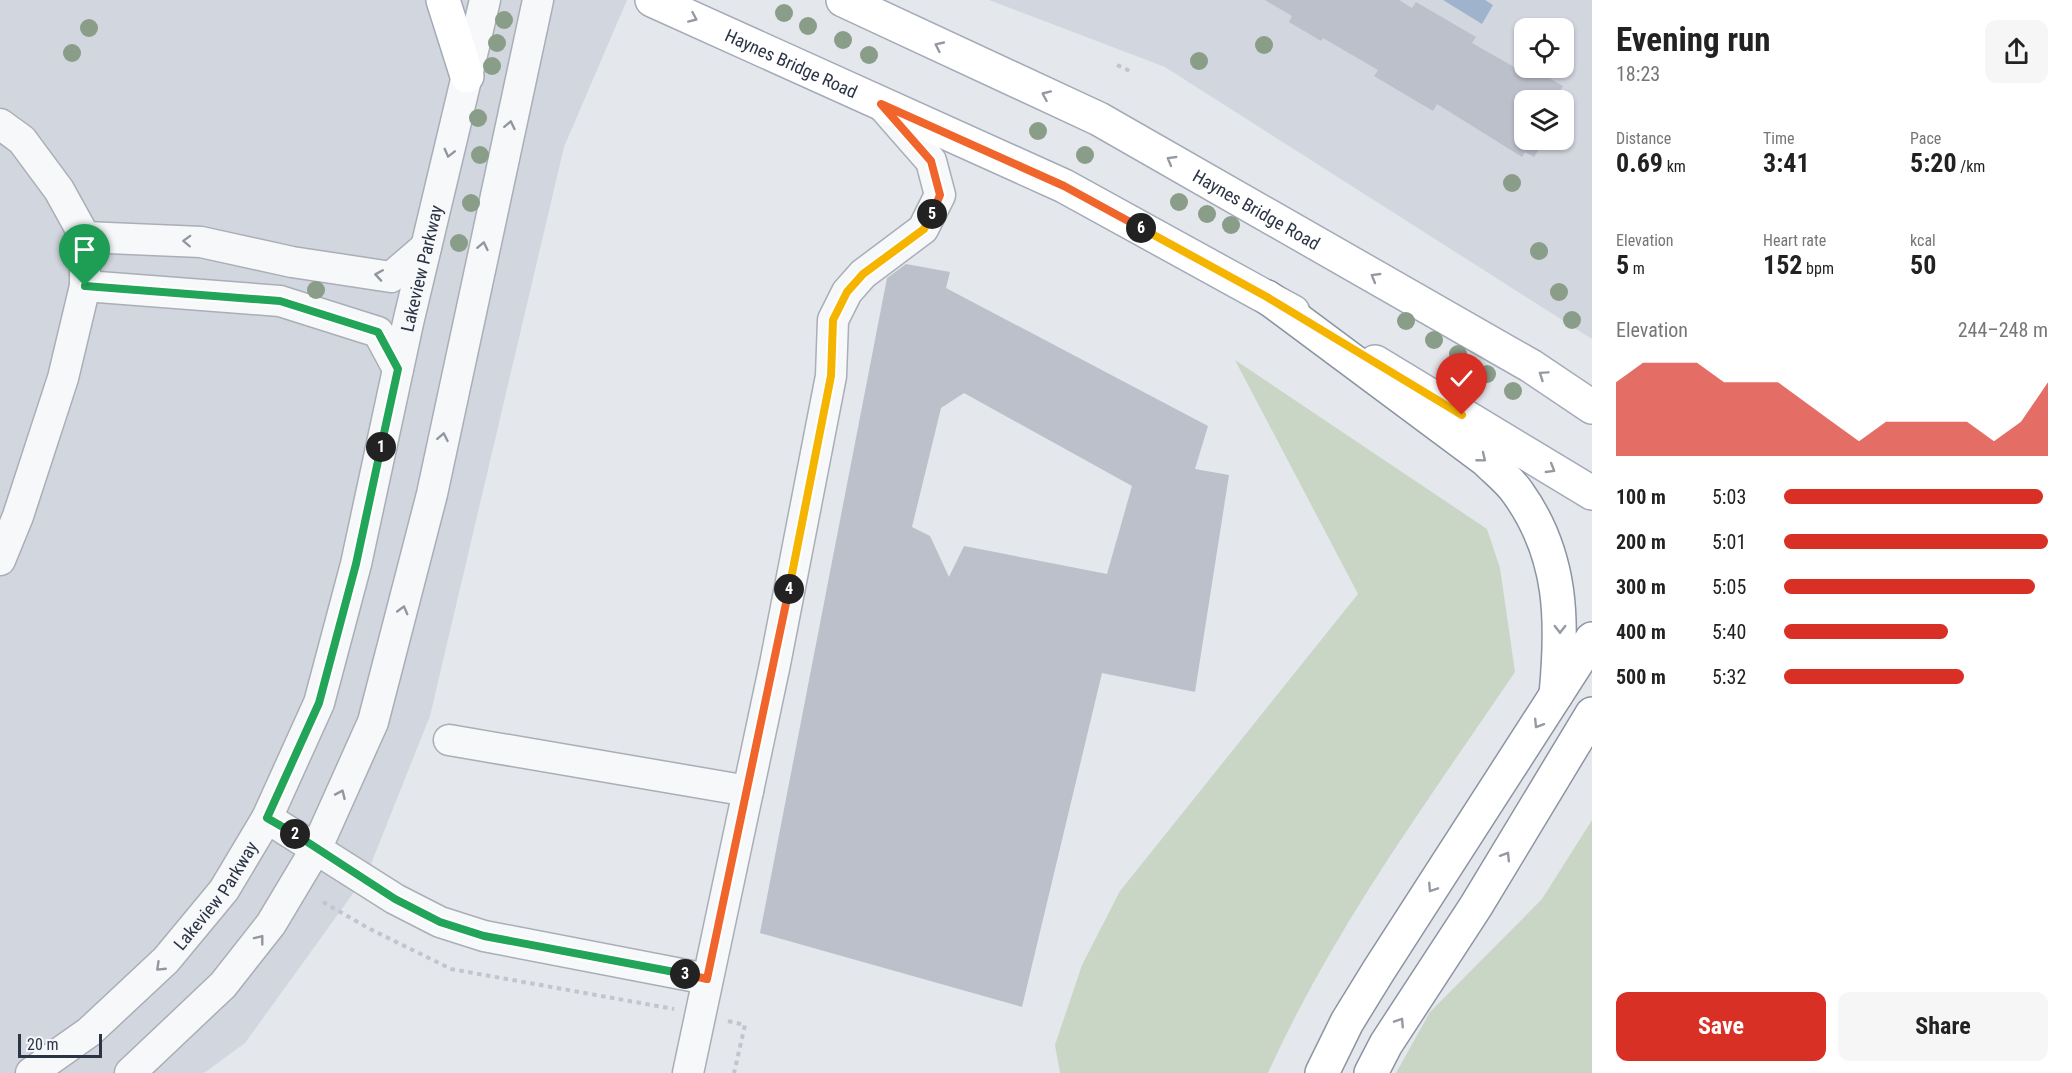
<!DOCTYPE html>
<html lang="en">
<head>
<meta charset="utf-8">
<style>
	:root { --surface:#fff; --page:#f6f6f6; --text:#222; --muted:#767676; --accent:#d93025 }
	body { margin:0; font-family:"Roboto Condensed",sans-serif; background:var(--page); color:var(--text); height:100vh; display:flex; flex-direction:column; font-size:22px; white-space:nowrap }
	* { box-sizing:border-box; margin:0 }
	p { font-size:20px; color:var(--muted) }
	.icon { flex:none; width:33px; height:33px; fill:none; stroke:currentColor; stroke-width:2; stroke-linecap:round; stroke-linejoin:round }
	.map { position:relative; flex:1; overflow:hidden }
	.drawer { display:flex; flex-direction:column; background:var(--surface); width:480px }
	.drawer>* { flex:none }
	.tools { position:absolute; left:1514px; top:18px; display:grid; gap:12px }
	.tools a { display:grid; place-items:center; width:60px; height:60px; border-radius:12px; background:var(--surface); box-shadow:0 2px 4px #0004; font-size:30px }
	.scale { position:absolute; left:18px; bottom:15px; width:84px; box-sizing:border-box; padding-left:6px; border:3px solid #2b3445; border-top:0; font-size:16px; line-height:21px; white-space:nowrap; color:#2b3445; -webkit-text-stroke:4px #f4f6f9; paint-order:stroke }
	.pin { position:absolute; display:grid; place-items:center; width:51px; height:51px; color:#fff; margin:-62px -26px; border-radius:50% 50% 50% 0; rotate:-45deg; box-shadow:0 0 6px #0007 }
	.pin .icon { rotate:45deg }
	.km { position:absolute; width:30px; height:30px; margin:-15px; border-radius:50%; background:#222; color:#fff; font-size:16px; line-height:30px; text-align:center }
	.round { display:grid; place-items:center; flex:none; width:63px; height:63px; border-radius:12px; background:var(--page) }
	.headline { display:flex; align-items:center; justify-content:space-between; height:102px; padding:0 24px }
	h1 { font-size:33px; font-weight:700; line-height:45px }
	.stats { display:grid; grid-template-columns:repeat(3,1fr); gap:9px; height:102px; padding:6px 24px }
	.stats div { display:grid; align-content:center }
	.stats b { font-size:26px; font-weight:700 }
	.stats small { font-size:16px; font-weight:400 }
	.stats p { font-size:16px }
	.chart { height:168px; padding:12px 24px }
	.chart p { display:flex; justify-content:space-between }
	.chart svg { width:100%; height:108px; margin-top:6px; fill:var(--accent); opacity:.7 }
	.cta { display:flex; gap:12px; margin-top:auto; padding:12px 24px }
	.cta a { flex:1; height:69px; border-radius:12px; background:var(--accent); color:#fff; font-size:24px; font-weight:700; line-height:69px; text-align:center }
	.cta a+a { background:var(--page); color:var(--text) }
	ul { padding:0 24px; list-style:none; font-size:20px }
	li { display:grid; grid-template-columns:96px 72px 1fr; align-items:center; height:45px }
	li i { height:15px; border-radius:8px; background:var(--accent) }
	main { display:flex; flex:1; min-height:0 }
	.map>svg:first-child { display:block }
	.built { fill:#d2d6de; fill-rule:evenodd }
	.green { fill:#c9d6c5 }
	.water { fill:#9fb4cc }
	.building { fill:#bbc0ca; fill-rule:evenodd }
	.lines { fill:none; stroke-linecap:round; stroke-linejoin:round }
	.minor-casing { stroke:#a9aeb7; stroke-width:33 }
	.major-casing { stroke:#a3abb8; stroke-width:36 }
	.highway-casing { stroke:#8b94a3; stroke-width:36 }
	.path { stroke:#c2c5cb; stroke-width:4; stroke-dasharray:4.5 4.5; stroke-linecap:butt }
	.minor { stroke:#f7f8fa; stroke-width:30 }
	.major { stroke:#fff; stroke-width:33 }
	.highway { stroke:#fff; stroke-width:33 }
	.tree { fill:#899d89 }
	.oneway { stroke:#959aa2 }
	.oneway2 { stroke:#9196a0 }
	.split-1-casing { stroke:#fff; stroke-width:12 }
	.split-2-casing { stroke:#fff; stroke-width:12 }
	.split-3-casing { stroke:#fff; stroke-width:12 }
	.split-4-casing { stroke:#fff; stroke-width:12 }
	.split-5-casing { stroke:#fff; stroke-width:12 }
	.split-6-casing { stroke:#fff; stroke-width:12 }
	.split-7-casing { stroke:#fff; stroke-width:12 }
	.split-1 { stroke:#22a559; stroke-width:8 }
	.split-2 { stroke:#22a559; stroke-width:8 }
	.split-3 { stroke:#22a559; stroke-width:8 }
	.split-4 { stroke:#f0652b; stroke-width:8 }
	.split-5 { stroke:#f5b400; stroke-width:8 }
	.split-6 { stroke:#f0652b; stroke-width:8 }
	.split-7 { stroke:#f5b400; stroke-width:8 }
	.labels { text-anchor:middle; dominant-baseline:central; stroke-width:4.5; stroke-linejoin:round; paint-order:stroke }
	.street-label { font-size:18px; fill:#2b3445; stroke:#f4f6f9 }
</style>
</head>
<body>
<main>
<div class="map">
<svg width="1592" height="1073" viewBox="0 0 1592 1073">
	<rect width="100%" height="100%" fill="#e4e7ec"/>
	<g class="built">
		<path d="M 0,0 L 627,0 L 564,147 L 430,716 L 367,874 L 245,1043 L 204,1073 L 0,1073 Z"/>
		<path d="M 989,0 L 1592,0 L 1592,339 L 1165,67 ZM 1524,28 L 1563,28 L 1563,68 L 1524,68 ZM 1524,100 L 1563,100 L 1563,140 L 1524,140 Z"/>
	</g>
	<g class="green">
		<path d="M 1235,360 L 1487,529 L 1500,568 L 1515,672 C 1427,802 1333,929 1268,1073 L 1060,1073 L 1055,1045 L 1082,965 L 1120,891 L 1358,594 Z"/>
		<path d="M 1592,820 L 1592,1073 L 1396,1073 L 1430,1012 L 1542,899 Z"/>
	</g>
	<path class="water" d="M 1443,0 L 1485,0 L 1493,5 L 1482,24 Z"/>
	<g class="building">
		<path d="M 1265,0 L 1399,0 L 1412,8 L 1416,2 L 1476,37 L 1472,43 L 1528,75 L 1532,68 L 1563,86 L 1555,100 L 1524,100 L 1524,140 L 1545,140 L 1534,157 L 1525,152 L 1522,157 L 1437,104 L 1433,111 L 1374,76 L 1378,70 L 1323,38 L 1321,41 L 1289,22 L 1292,16 Z"/>
		<path d="M 906,264 L 950,272 L 946,288 L 1208,426 L 1195,469 L 1229,475 L 1195,692 L 1102,673 L 1022,1007 L 760,933 L 887,278 ZM 964,393 L 1132,486 L 1107,574 L 964,546 L 949,577 L 930,536 L 912,527 L 941,408 Z"/>
	</g>
	<g class="lines">
		<defs>
			<g id="minor">
				<path d="M 0,124 L 22,140 L 59,190 L 85,237 L 85,286 L 63,378 L 18,516 L 0,560"/>
				<path d="M 85,237 L 201,242 L 292,262 L 391,277 L 426,247"/>
				<path d="M 85,286 L 280,301 L 378,332 L 398,369"/>
				<path d="M 449,740 L 748,791"/>
				<path d="M 267,818 L 395,899 L 440,922 L 484,936 L 707,979"/>
				<path id="s1" d="M 31,1073 L 89,1032 L 166,960 L 224,890 L 267,818 L 319,703 L 356,564 L 408,323 L 485,0"/>
				<path d="M 130,1073 L 223,985 L 271,924 L 317,847 L 373,722 L 432,494 L 538,0"/>
				<path d="M 688,1073 L 775,664 L 831,376 L 833,320 L 847,292 L 863,274 L 923,229 L 940,195 L 931,161 L 881,104"/>
			</g>
			<g id="major">
				<path d="M 443,0 L 467,76"/>
				<path id="s2" d="M 652,0 L 1064,186 L 1293,312"/>
				<path id="s3" d="M 843,0 L 1099,119 L 1531,366 L 1592,407"/>
				<path d="M 1375,362 L 1592,493"/>
			</g>
			<g id="highway">
				<path d="M 1267,297 L 1486,460 C 1497,471 1510,481 1518,493 C 1563,556 1563,622 1556,695"/>
				<path d="M 1322,1073 L 1347,1022 L 1379,970 L 1592,639"/>
				<path d="M 1371,1073 L 1386,1044 L 1476,906 L 1592,714"/>
			</g>
		</defs>
		<use href="#minor" class="minor-casing"/>
		<use href="#major" class="major-casing"/>
		<use href="#highway" class="highway-casing"/>
		<g class="path">
			<path d="M 1117,65 L 1132,72"/>
			<path d="M 323,902 L 370,929 L 451,969 L 674,1009"/>
			<path d="M 728,1021 L 745,1025 L 734,1073"/>
		</g>
		<use href="#minor" class="minor"/>
		<use href="#major" class="major"/>
		<use href="#highway" class="highway"/>
	</g>
	<g class="tree">
		<circle cx="784" cy="13" r="9"/>
		<circle cx="504" cy="20" r="9"/>
		<circle cx="808" cy="26" r="9"/>
		<circle cx="89" cy="28" r="9"/>
		<circle cx="843" cy="40" r="9"/>
		<circle cx="497" cy="43" r="9"/>
		<circle cx="1264" cy="45" r="9"/>
		<circle cx="72" cy="53" r="9"/>
		<circle cx="869" cy="55" r="9"/>
		<circle cx="1199" cy="61" r="9"/>
		<circle cx="492" cy="66" r="9"/>
		<circle cx="478" cy="118" r="9"/>
		<circle cx="1038" cy="131" r="9"/>
		<circle cx="480" cy="155" r="9"/>
		<circle cx="1085" cy="155" r="9"/>
		<circle cx="1512" cy="183" r="9"/>
		<circle cx="1179" cy="202" r="9"/>
		<circle cx="471" cy="203" r="9"/>
		<circle cx="1207" cy="214" r="9"/>
		<circle cx="1231" cy="225" r="9"/>
		<circle cx="459" cy="243" r="9"/>
		<circle cx="1539" cy="251" r="9"/>
		<circle cx="316" cy="290" r="9"/>
		<circle cx="1559" cy="292" r="9"/>
		<circle cx="1572" cy="320" r="9"/>
		<circle cx="1406" cy="321" r="9"/>
		<circle cx="1434" cy="340" r="9"/>
		<circle cx="1458" cy="354" r="9"/>
		<circle cx="1487" cy="374" r="9"/>
		<circle cx="1513" cy="391" r="9"/>
	</g>
	<defs><path id="oneway-chevron" d="M-2-3.5L2.5 0L-2 3.5" fill="none" stroke-width="1.6" stroke-linecap="round" stroke-linejoin="round" transform="scale(1.5)"/></defs>
	<g class="oneway">
		<use href="#oneway-chevron" transform="translate(693 18) rotate(24)"/>
		<use href="#oneway-chevron" transform="translate(939 46) rotate(-155)"/>
		<use href="#oneway-chevron" transform="translate(1046 95) rotate(-156)"/>
		<use href="#oneway-chevron" transform="translate(1171 160) rotate(-150)"/>
		<use href="#oneway-chevron" transform="translate(1375 277) rotate(-150)"/>
		<use href="#oneway-chevron" transform="translate(1543 375) rotate(-146)"/>
		<use href="#oneway-chevron" transform="translate(1482 458) rotate(39)"/>
		<use href="#oneway-chevron" transform="translate(1551 469) rotate(31)"/>
		<use href="#oneway-chevron" transform="translate(1560 629) rotate(90)"/>
		<use href="#oneway-chevron" transform="translate(1538 724) rotate(122)"/>
		<use href="#oneway-chevron" transform="translate(1506 856) rotate(-58)"/>
		<use href="#oneway-chevron" transform="translate(1432 888) rotate(123)"/>
		<use href="#oneway-chevron" transform="translate(1400 1022) rotate(-57)"/>
	</g>
	<g class="oneway2">
		<use href="#oneway-chevron" transform="translate(510 125) rotate(-78)"/>
		<use href="#oneway-chevron" transform="translate(449 153) rotate(104)"/>
		<use href="#oneway-chevron" transform="translate(187 241) rotate(-178)"/>
		<use href="#oneway-chevron" transform="translate(483 246) rotate(-78)"/>
		<use href="#oneway-chevron" transform="translate(379 275) rotate(-171)"/>
		<use href="#oneway-chevron" transform="translate(443 437) rotate(-79)"/>
		<use href="#oneway-chevron" transform="translate(403 610) rotate(-75)"/>
		<use href="#oneway-chevron" transform="translate(341 794) rotate(-66)"/>
		<use href="#oneway-chevron" transform="translate(260 939) rotate(-52)"/>
		<use href="#oneway-chevron" transform="translate(160 967) rotate(136)"/>
	</g>
	<g class="lines">
		<defs>
			<path id="split-1" d="M 85,286 L 280,301 L 378,332 L 398,369 L 381,447"/>
			<path id="split-2" d="M 295,834 L 267,818 L 319,703 L 356,564 L 381,447"/>
			<path id="split-3" d="M 295,834 L 395,899 L 440,922 L 484,936 L 685,974"/>
			<path id="split-4" d="M 685,974 L 707,979 L 789,589"/>
			<path id="split-5" d="M 789,589 L 831,376 L 833,320 L 847,292 L 863,274 L 924,229 L 932,214"/>
			<path id="split-6" d="M 932,214 L 940,195 L 931,161 L 881,104 L 1064,186 L 1141,228"/>
			<path id="split-7" d="M 1141,228 L 1267,297 L 1462,415"/>
		</defs>
		<use href="#split-1" class="split-1-casing"/>
		<use href="#split-2" class="split-2-casing"/>
		<use href="#split-3" class="split-3-casing"/>
		<use href="#split-4" class="split-4-casing"/>
		<use href="#split-5" class="split-5-casing"/>
		<use href="#split-6" class="split-6-casing"/>
		<use href="#split-7" class="split-7-casing"/>
		<use href="#split-1" class="split-1"/>
		<use href="#split-2" class="split-2"/>
		<use href="#split-3" class="split-3"/>
		<use href="#split-4" class="split-4"/>
		<use href="#split-5" class="split-5"/>
		<use href="#split-6" class="split-6"/>
		<use href="#split-7" class="split-7"/>
	</g>
	<g class="labels">
		<g class="street-label">
			<text stroke="none"><textPath href="#s2" startOffset="153">Haynes Bridge Road</textPath></text>
			<text stroke="none"><textPath href="#s3" startOffset="464">Haynes Bridge Road</textPath></text>
			<text stroke="none"><textPath href="#s1" startOffset="924">Lakeview Parkway</textPath></text>
			<text stroke="none"><textPath href="#s1" startOffset="258">Lakeview Parkway</textPath></text>
		</g>
	</g>
</svg>
<div class="tools">
<a><svg class="icon" aria-label="locate" viewBox="0 0 24 24"><circle cx="12" cy="12" r="6"/><path d="M12 2v4M12 18v4M2 12h4M18 12h4"/></svg></a>
<a><svg class="icon" aria-label="layers" viewBox="0 0 24 24"><path d="M12 4l9 5-9 5-9-5zM3 14l9 5 9-5"/></svg></a>
</div>
<div class="scale">20 m</div>
<div class="pin" style="left:85px;top:286px;background:#1e9e55"><svg class="icon" aria-label="arrive" viewBox="0 0 24 24"><path d="M6 21V4h12l-3 4 3 4H6"/></svg></div>
<div class="pin" style="left:1462px;top:415px;background:#d93025"><svg class="icon" aria-label="check" viewBox="0 0 24 24"><path d="M5 12l5 5 9-10"/></svg></div>
<b class="km" style="left:381px;top:447px">1</b>
<b class="km" style="left:295px;top:834px">2</b>
<b class="km" style="left:685px;top:974px">3</b>
<b class="km" style="left:789px;top:589px">4</b>
<b class="km" style="left:932px;top:214px">5</b>
<b class="km" style="left:1141px;top:228px">6</b>
</div>
<section class="drawer">
<div class="headline"><div><h1>Evening run</h1><p>18:23</p></div><a class="round"><svg class="icon" aria-label="share" viewBox="0 0 24 24"><path d="M12 15V3M7 8l5-5 5 5M5 13v7h14v-7"/></svg></a></div>
<div class="stats">
<div><p>Distance</p><b>0.69<small> km</small></b></div>
<div><p>Time</p><b>3:41</b></div>
<div><p>Pace</p><b>5:20<small> /km</small></b></div>
</div>
<div class="stats">
<div><p>Elevation</p><b>5<small> m</small></b></div>
<div><p>Heart rate</p><b>152<small> bpm</small></b></div>
<div><p>kcal</p><b>50</b></div>
</div>
<div class="chart"><p><span>Elevation</span>244–248 m</p>
<svg viewBox="0 0 160 44" preserveAspectRatio="none"><path d="M0 44V14L10 6L20 6L30 6L40 14L50 14L60 14L70 22L80 30L90 38L100 30L110 30L120 30L130 30L140 38L150 30L160 14V44z"/></svg>
</div>
<ul>
<li><b>100 m</b>5:03<i style="width:98%"></i></li>
<li><b>200 m</b>5:01<i style="width:100%"></i></li>
<li><b>300 m</b>5:05<i style="width:95%"></i></li>
<li><b>400 m</b>5:40<i style="width:62%"></i></li>
<li><b>500 m</b>5:32<i style="width:68%"></i></li>
</ul>
<div class="cta"><a>Save</a><a>Share</a></div>
</section>
</main>
</body>
</html>
